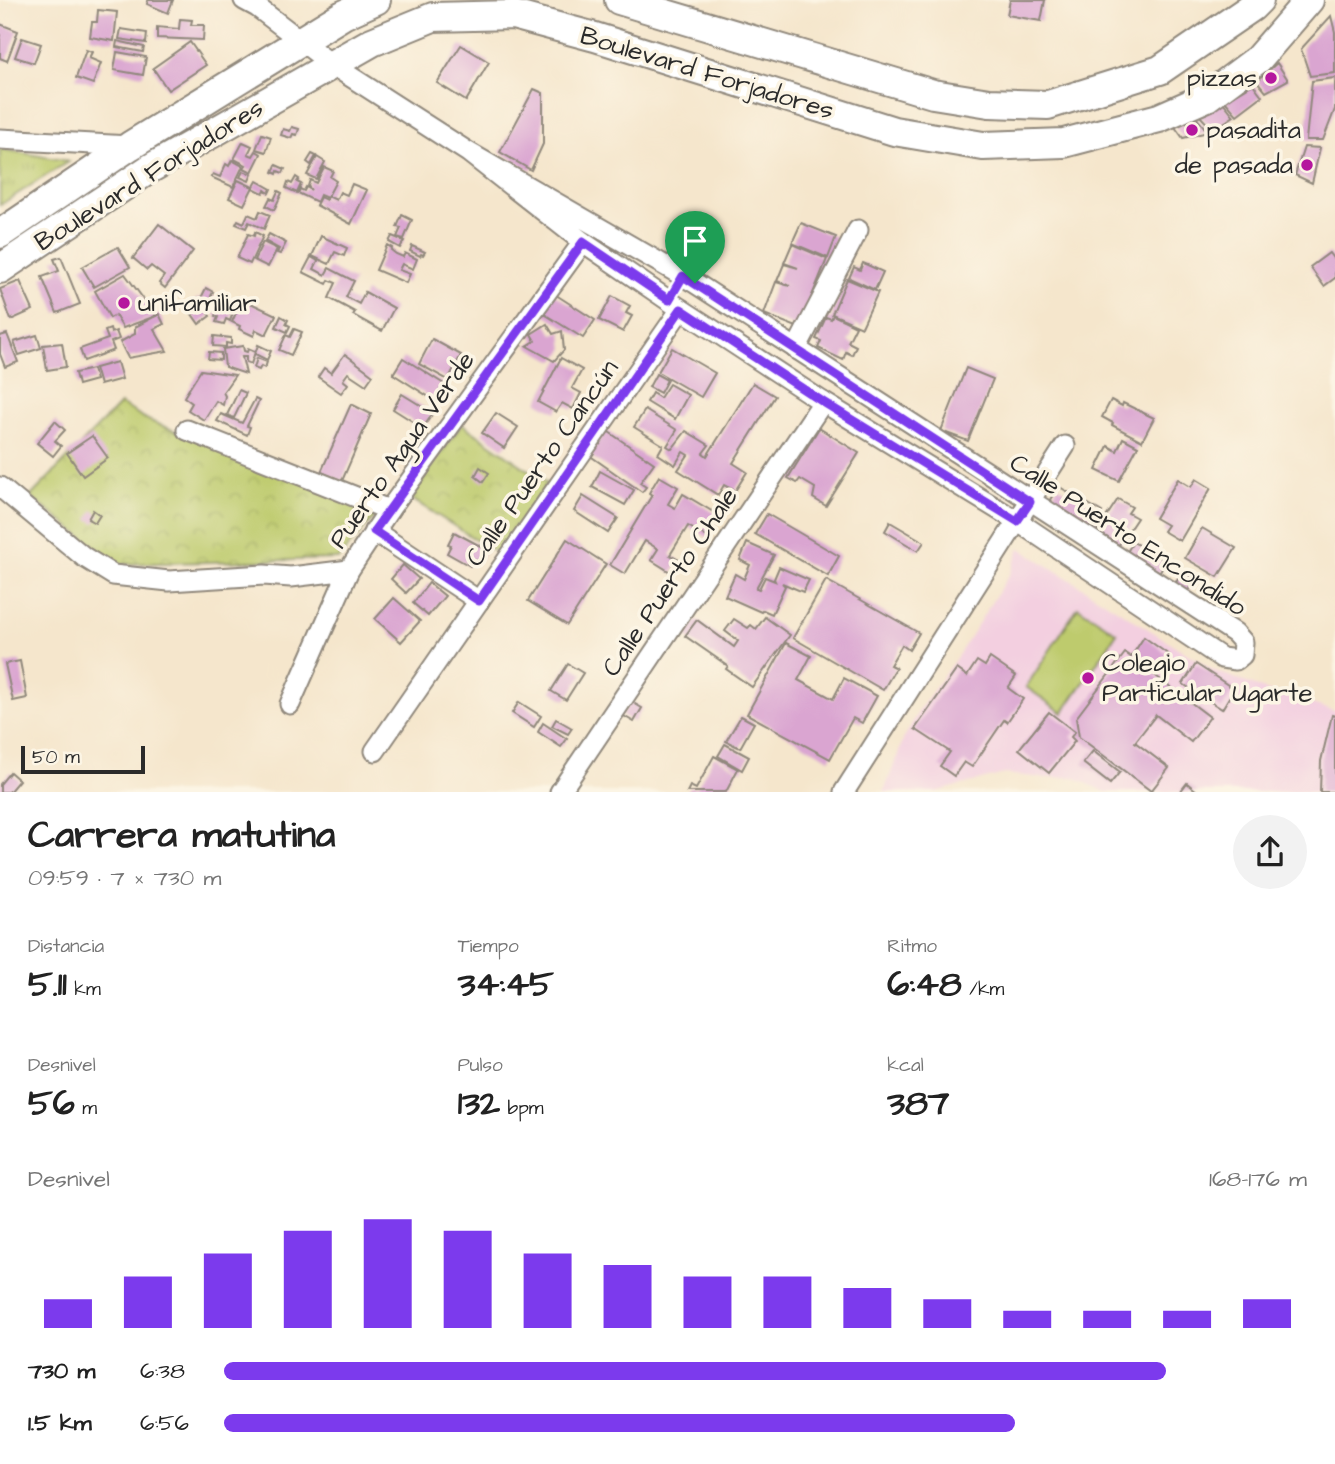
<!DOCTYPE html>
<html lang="es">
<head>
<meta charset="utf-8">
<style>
	:root { --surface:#fff; --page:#f2f2f2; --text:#222; --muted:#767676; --accent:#7c3aed }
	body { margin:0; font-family:"Architects Daughter",sans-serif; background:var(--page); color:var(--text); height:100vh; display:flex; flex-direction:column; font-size:26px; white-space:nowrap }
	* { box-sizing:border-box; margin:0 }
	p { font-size:23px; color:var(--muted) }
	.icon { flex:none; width:38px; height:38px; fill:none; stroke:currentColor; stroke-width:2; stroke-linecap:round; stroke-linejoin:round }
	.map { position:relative; height:792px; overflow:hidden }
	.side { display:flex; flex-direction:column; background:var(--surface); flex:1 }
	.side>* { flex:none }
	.scale { position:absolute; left:21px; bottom:18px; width:124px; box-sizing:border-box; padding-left:7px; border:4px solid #2b2b2b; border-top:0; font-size:19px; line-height:24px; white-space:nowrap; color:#2b2b2b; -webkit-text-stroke:5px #fcf5e5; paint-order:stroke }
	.pin { position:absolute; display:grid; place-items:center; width:60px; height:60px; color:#fff; margin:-72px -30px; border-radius:50% 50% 50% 0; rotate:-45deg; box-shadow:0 0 7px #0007 }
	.pin .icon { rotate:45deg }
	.round { display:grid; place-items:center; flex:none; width:74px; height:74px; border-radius:37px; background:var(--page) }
	.head { display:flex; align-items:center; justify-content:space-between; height:119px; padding:0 28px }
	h1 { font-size:38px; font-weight:700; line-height:52px }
	.stats { display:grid; grid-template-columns:repeat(3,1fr); gap:10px; height:119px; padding:7px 28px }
	.stats div { display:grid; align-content:center }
	.stats b { font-size:35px; font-weight:700 }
	.stats small { font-size:19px; font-weight:400 }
	.stats p { font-size:19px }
	.chart { height:196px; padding:14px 28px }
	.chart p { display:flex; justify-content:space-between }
	.chart svg { width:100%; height:126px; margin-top:7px; stroke:var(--accent); stroke-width:6 }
	ul { padding:0 28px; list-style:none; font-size:23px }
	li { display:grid; grid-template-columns:112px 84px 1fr; align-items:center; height:52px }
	li i { height:18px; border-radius:9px; background:var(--accent) }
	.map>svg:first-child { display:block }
	.built { fill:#f3cfe0 }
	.grass { fill:url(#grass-tufts); stroke:#747b4c; stroke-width:2 }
	.park { fill:url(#park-crowns); stroke:#747b4c; stroke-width:2 }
	.pitch { fill:#becb6d; stroke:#747b4c; stroke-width:2 }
	.building { fill:#daa5d1 }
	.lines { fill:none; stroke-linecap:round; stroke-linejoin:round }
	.street-casing { stroke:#90887c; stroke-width:23 }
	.secondary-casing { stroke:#90887c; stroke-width:32 }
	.street { stroke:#fff; stroke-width:19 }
	.secondary { stroke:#fff; stroke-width:28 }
	.route-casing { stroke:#fff; stroke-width:14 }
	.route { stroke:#7c3aed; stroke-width:9 }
	.poi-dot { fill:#b5179e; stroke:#fcf5e5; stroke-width:2.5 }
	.labels { text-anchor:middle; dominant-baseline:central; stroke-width:7; stroke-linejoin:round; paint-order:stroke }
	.street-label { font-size:26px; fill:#2b2b2b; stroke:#fcf5e5 }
	.poi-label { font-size:26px; fill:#2b2b2b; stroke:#fcf5e5; text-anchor:start }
</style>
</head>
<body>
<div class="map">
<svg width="1335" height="792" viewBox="0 0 1335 792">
	<defs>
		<pattern id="grass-tufts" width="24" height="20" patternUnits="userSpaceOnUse" patternTransform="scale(1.75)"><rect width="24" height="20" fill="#becb6d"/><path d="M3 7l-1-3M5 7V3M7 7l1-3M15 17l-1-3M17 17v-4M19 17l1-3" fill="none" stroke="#a3ae5f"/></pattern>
		<pattern id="park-crowns" width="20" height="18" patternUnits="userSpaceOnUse" patternTransform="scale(1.75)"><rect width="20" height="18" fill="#becb6d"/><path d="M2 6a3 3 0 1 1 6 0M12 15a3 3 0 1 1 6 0" fill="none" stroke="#a3ae5f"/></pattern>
	</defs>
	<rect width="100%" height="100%" fill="#fcf5e5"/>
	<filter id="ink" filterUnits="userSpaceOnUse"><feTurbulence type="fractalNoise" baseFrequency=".0143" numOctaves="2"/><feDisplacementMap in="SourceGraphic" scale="14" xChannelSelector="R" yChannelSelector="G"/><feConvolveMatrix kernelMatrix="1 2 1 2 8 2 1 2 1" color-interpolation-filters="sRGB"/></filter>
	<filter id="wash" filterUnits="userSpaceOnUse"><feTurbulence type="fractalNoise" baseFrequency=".00686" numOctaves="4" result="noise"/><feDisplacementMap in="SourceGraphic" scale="28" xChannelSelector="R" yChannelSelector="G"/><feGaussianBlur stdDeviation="1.57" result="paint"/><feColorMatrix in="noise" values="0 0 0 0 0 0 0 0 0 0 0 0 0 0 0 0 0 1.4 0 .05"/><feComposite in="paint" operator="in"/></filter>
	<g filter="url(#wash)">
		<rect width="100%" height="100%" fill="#f5e6cc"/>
		<path class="built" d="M 1020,548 L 1213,670 L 1268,691 L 1335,711 L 1335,792 L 1106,792 L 1073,777 L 1046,778 L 1004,774 L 935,792 L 884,792 L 904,738 L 920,709 L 959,654 L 1010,573 Z"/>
		<path class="grass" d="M 0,149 L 69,161 L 0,205 Z"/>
		<g class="park">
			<path d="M 120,404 L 150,421 L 379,512 L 338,559 L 118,564 L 30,497 Z"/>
			<path d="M 462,424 L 547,483 L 500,555 L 410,498 Z"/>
		</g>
		<path class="pitch" d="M 1078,607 L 1117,633 L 1063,713 L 1026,687 Z"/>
		<g id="blocks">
			<g class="building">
				<path d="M 148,0 L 173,0 L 168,13 L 147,4 Z"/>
				<path d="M 1010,0 L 1045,0 L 1041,21 L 1007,15 Z"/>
				<path d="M 98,10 L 117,12 L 114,41 L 90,37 L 92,22 L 97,22 Z"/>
				<path d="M 1331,16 L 1335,32 L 1335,73 L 1310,76 L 1301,49 Z"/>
				<path d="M 180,19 L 192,20 L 191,25 L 204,25 L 203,40 L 157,38 L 157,27 L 179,29 Z"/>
				<path d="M 0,24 L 18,31 L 7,61 L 0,58 Z"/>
				<path d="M 121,29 L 147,33 L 146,43 L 119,39 Z"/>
				<path d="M 22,38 L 41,44 L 34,63 L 15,57 Z"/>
				<path d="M 117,41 L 144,47 L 143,52 L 116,47 Z"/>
				<path d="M 190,42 L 206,65 L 168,90 L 153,68 Z"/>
				<path d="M 461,45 L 489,62 L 466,101 L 437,83 Z"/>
				<path d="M 86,50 L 92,52 L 89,58 L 101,63 L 93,84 L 76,78 Z"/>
				<path d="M 117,52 L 146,57 L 143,75 L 114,70 Z"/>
				<path d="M 1277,63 L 1288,80 L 1266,92 L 1257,81 Z"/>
				<path d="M 1335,78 L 1335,109 L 1323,140 L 1306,140 L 1312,81 Z"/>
				<path d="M 1253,84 L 1262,96 L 1237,115 L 1225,101 Z"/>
				<path d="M 534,89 L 543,93 L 543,144 L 531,170 L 500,152 Z"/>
				<path d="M 1223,102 L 1234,116 L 1213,130 L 1199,115 Z"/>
				<path d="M 1196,117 L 1208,132 L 1183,138 L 1175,127 Z"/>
				<path d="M 292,127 L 299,129 L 297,135 L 293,134 L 291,138 L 281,135 L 283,129 L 290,131 Z"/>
				<path d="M 262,134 L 271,137 L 266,152 L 256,149 Z"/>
				<path d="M 243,142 L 252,146 L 248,154 L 253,156 L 256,151 L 261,154 L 252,172 L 244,168 L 246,165 L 234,159 Z"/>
				<path d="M 1304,147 L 1320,148 L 1312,183 L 1295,175 Z"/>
				<path d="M 312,154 L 316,156 L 311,165 L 307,162 Z"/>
				<path d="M 317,157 L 325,162 L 316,179 L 307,175 Z"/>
				<path d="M 232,160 L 243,166 L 233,187 L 211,177 L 213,174 L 220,177 L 226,164 L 229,166 Z"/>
				<path d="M 276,165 L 285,169 L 283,173 L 278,171 L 277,174 L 273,172 Z"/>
				<path d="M 324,167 L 333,171 L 330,177 L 336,181 L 327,198 L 320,195 L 317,202 L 298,193 L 300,189 L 304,191 L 306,187 L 311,190 L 308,186 L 310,180 L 316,183 Z"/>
				<path d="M 243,171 L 252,174 L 249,181 L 240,177 Z"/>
				<path d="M 296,177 L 299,179 L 297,182 L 301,184 L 297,193 L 286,188 L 288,182 L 292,184 Z"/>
				<path d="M 238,180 L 253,187 L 244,205 L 229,198 Z"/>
				<path d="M 257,181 L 271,189 L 269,193 L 265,190 L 263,193 L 253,188 Z"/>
				<path d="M 352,184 L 367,190 L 351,224 L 316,205 L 320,197 L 326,200 L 328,196 L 336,200 L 340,192 L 347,195 Z"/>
				<path d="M 278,191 L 282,193 L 274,210 L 266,206 L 270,198 L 274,200 Z"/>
				<path d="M 260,211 L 270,215 L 264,229 L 249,222 L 246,228 L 236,224 L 238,220 L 244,223 L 248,214 L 257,218 Z"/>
				<path d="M 402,215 L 412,220 L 404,239 L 397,237 L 401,228 L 397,227 Z"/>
				<path d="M 801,223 L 836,237 L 828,258 L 792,243 Z"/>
				<path d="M 159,224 L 193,251 L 165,288 L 159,283 L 164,276 L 151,266 L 147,270 L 133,258 Z"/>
				<path d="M 255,232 L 263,236 L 250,264 L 237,258 L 248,234 L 254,236 Z"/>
				<path d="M 269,234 L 286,243 L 280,254 L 277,253 L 279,249 L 265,241 Z"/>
				<path d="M 321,236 L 347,248 L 344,256 L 335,252 L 329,264 L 312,256 Z"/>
				<path d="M 392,236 L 404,241 L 400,248 L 389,242 Z"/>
				<path d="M 263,242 L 277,249 L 268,267 L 254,260 Z"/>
				<path d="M 792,244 L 827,259 L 799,328 L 764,314 L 776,282 L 790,286 L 777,281 L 784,264 L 798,268 L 784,263 Z"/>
				<path d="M 387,245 L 392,248 L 391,250 L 396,254 L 403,257 L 405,253 L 417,259 L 413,269 L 402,264 L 399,270 L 410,274 L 406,283 L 376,270 Z"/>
				<path d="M 412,246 L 425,252 L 423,255 L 421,254 L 420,256 L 410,251 Z"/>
				<path d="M 118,247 L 130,267 L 94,287 L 82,267 Z"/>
				<path d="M 1329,253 L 1335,261 L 1335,278 L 1324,286 L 1310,267 Z"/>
				<path d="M 61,257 L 80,304 L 57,313 L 42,277 L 59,271 L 54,259 Z"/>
				<path d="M 311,257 L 318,261 L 314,269 L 325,275 L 329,268 L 354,281 L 346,297 L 359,304 L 365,292 L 394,308 L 382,331 L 353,315 L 355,312 L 329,298 L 336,283 L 329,280 L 327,284 L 303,272 Z"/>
				<path d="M 863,263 L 883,272 L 875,290 L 849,278 L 854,267 L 860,270 Z"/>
				<path d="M 125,274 L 156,316 L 123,328 L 115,315 L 110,318 L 95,291 Z"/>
				<path d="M 847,279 L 878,292 L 862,327 L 832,314 Z"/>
				<path d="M 20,281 L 33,310 L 11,320 L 0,289 Z"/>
				<path d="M 206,288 L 213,292 L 211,296 L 218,299 L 212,311 L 200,300 Z"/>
				<path d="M 553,293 L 595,320 L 583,338 L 541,312 Z"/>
				<path d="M 612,296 L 630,306 L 626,313 L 632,316 L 623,332 L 599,320 Z"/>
				<path d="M 198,298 L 210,316 L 199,324 L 187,307 Z"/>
				<path d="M 242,299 L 276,315 L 266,335 L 256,330 L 254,336 L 239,329 L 240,326 L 232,322 Z"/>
				<path d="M 221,301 L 235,306 L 230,321 L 226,319 L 224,324 L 216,322 L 218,317 L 215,316 Z"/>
				<path d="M 159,314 L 164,324 L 154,329 L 167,351 L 128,358 L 120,342 L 135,334 L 135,327 Z"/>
				<path d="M 833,315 L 856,326 L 848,342 L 856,346 L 852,355 L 846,352 L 843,360 L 818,348 L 821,341 L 816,339 L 826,317 L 831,319 Z"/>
				<path d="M 281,316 L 288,320 L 286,324 L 290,326 L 287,332 L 276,327 Z"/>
				<path d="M 547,324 L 553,334 L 562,331 L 564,350 L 554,361 L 527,346 L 535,341 L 531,334 Z"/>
				<path d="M 110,329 L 111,333 L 116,331 L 119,339 L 111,342 L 114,350 L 84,361 L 80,349 L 108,339 L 105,331 Z"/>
				<path d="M 294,329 L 302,332 L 291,355 L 279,350 L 286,335 L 290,337 Z"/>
				<path d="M 7,334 L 18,362 L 5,367 L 0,354 L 0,336 Z"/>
				<path d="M 37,335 L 41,348 L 19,355 L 14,342 Z"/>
				<path d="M 214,336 L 231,338 L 231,344 L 226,343 L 226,347 L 213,346 Z"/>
				<path d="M 432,339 L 461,355 L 448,380 L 419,364 Z"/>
				<path d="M 62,343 L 66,367 L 47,370 L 43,345 Z"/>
				<path d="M 258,345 L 271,351 L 267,360 L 255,354 Z"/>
				<path d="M 243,346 L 244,351 L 247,352 L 248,349 L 255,352 L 251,364 L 246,362 L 246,357 L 242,357 L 246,374 L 225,367 L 223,349 Z"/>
				<path d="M 672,348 L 715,373 L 701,397 L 658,372 Z"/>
				<path d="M 209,352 L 221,353 L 221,360 L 208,359 Z"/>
				<path d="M 345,354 L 373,375 L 366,385 L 348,373 L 343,380 L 348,384 L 341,393 L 318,377 L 324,368 L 331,373 Z"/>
				<path d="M 257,358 L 267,362 L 265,368 L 261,366 L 259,370 L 254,368 Z"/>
				<path d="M 403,358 L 444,384 L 434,400 L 393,374 Z"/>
				<path d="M 561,358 L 582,370 L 572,388 L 581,393 L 573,409 L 562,403 L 556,412 L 538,402 Z"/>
				<path d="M 117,362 L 122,379 L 100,385 L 95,368 Z"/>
				<path d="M 966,368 L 993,379 L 968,441 L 941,431 Z"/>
				<path d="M 93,369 L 96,380 L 78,385 L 75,373 Z"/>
				<path d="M 201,370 L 235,375 L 223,392 L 225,396 L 223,405 L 216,401 L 204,420 L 188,410 L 192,403 L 184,397 Z"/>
				<path d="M 656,374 L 667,380 L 660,393 L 649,387 Z"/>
				<path d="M 753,383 L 775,396 L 733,463 L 747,472 L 735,491 L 724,485 L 718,495 L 678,470 L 688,455 L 683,452 L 675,465 L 658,454 L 663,445 L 634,427 L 645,410 L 677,430 L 667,446 L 672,449 L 686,431 L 709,445 L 703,453 L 707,456 Z"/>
				<path d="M 669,384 L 688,395 L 675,419 L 647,402 L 652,393 L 660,398 Z"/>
				<path d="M 239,390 L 246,393 L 234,418 L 227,415 Z"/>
				<path d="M 402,394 L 433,413 L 423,428 L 393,409 Z"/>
				<path d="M 255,399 L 259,401 L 247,426 L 250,427 L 247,435 L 217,421 L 221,414 L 242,423 Z"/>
				<path d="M 1111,400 L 1122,406 L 1123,403 L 1154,418 L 1142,441 L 1112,425 L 1113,423 L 1102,417 Z"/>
				<path d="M 351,404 L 371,414 L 342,481 L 321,472 Z"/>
				<path d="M 496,413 L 518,427 L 504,448 L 482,433 Z"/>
				<path d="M 55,421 L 65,430 L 55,441 L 61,446 L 53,456 L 37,443 Z"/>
				<path d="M 819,428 L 859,453 L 826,506 L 813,498 L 815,488 L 800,479 L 797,483 L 788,478 Z"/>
				<path d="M 606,430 L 654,463 L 640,483 L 646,487 L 642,492 L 589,455 Z"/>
				<path d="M 92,436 L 108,458 L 83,476 L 67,453 Z"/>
				<path d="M 1123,438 L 1138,446 L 1119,481 L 1096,470 L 1108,446 L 1117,451 Z"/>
				<path d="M 480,467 L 489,473 L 483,482 L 475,476 Z"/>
				<path d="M 600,471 L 634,490 L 625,505 L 592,487 Z"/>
				<path d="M 659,476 L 678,487 L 668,504 L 675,508 L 683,494 L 720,516 L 707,537 L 688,526 L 670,555 L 679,560 L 672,573 L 651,560 L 658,549 L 645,541 L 625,574 L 610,565 L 652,495 L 649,493 Z"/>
				<path d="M 1178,479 L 1191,487 L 1196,479 L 1211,488 L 1180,541 L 1163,531 L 1167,525 L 1155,518 Z"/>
				<path d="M 1058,486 L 1102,512 L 1091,531 L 1047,505 Z"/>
				<path d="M 583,496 L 618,518 L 608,533 L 574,511 Z"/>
				<path d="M 1118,499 L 1132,507 L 1128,513 L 1137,518 L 1119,545 L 1097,531 Z"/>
				<path d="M 93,510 L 100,515 L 95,523 L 88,519 Z"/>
				<path d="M 767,514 L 839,556 L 828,576 L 755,534 Z"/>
				<path d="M 890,522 L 924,542 L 918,551 L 885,531 Z"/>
				<path d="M 1202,528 L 1236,548 L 1218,577 L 1185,558 Z"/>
				<path d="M 454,532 L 486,549 L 479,561 L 474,559 L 470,566 L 447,553 L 451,545 L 448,544 Z"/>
				<path d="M 567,539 L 606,564 L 567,625 L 528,601 Z"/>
				<path d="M 1133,542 L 1166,561 L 1157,576 L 1124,557 Z"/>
				<path d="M 747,543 L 774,555 L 756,588 L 759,589 L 765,577 L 775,581 L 774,579 L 779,567 L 809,580 L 803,592 L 782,583 L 785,586 L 772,614 L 763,610 L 761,612 L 725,596 L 735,574 L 744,579 L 750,565 L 740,560 Z"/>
				<path d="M 403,565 L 419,579 L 406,593 L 391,579 Z"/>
				<path d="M 1182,572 L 1194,580 L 1187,593 L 1174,586 Z"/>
				<path d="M 826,580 L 919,633 L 909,650 L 902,645 L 890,665 L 896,668 L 883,690 L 793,638 Z"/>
				<path d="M 429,583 L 445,596 L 428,616 L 413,603 Z"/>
				<path d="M 394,598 L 420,621 L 401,642 L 375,619 Z"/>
				<path d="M 765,617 L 790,635 L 752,687 L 726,669 L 728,666 L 685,636 L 697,620 L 734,647 L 738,641 L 725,631 L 734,619 L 748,628 L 751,625 L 756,629 Z"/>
				<path d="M 1144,637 L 1169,655 L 1156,674 L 1136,661 L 1210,717 L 1191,742 L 1156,715 L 1135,742 L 1169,768 L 1151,791 L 1079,737 L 1076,718 L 1125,653 L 1131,657 Z"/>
				<path d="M 786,643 L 811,656 L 798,680 L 833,699 L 844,678 L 877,696 L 862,723 L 853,718 L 830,759 L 747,714 Z"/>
				<path d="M 990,658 L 1016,676 L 1008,688 L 1023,699 L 1007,722 L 1004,720 L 972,767 L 964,762 L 954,776 L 940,766 L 950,752 L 915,729 L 957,669 L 967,676 L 977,661 L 985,666 Z"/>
				<path d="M 20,661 L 27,698 L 13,701 L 5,664 Z"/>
				<path d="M 568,664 L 583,673 L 566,700 L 551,691 Z"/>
				<path d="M 1196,664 L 1234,689 L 1222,709 L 1183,684 Z"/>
				<path d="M 630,701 L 642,708 L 634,722 L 622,715 Z"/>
				<path d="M 519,702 L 541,716 L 534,727 L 512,713 Z"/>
				<path d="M 1049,712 L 1075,732 L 1071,737 L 1075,741 L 1049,773 L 1019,749 Z"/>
				<path d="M 1332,715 L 1335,716 L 1335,792 L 1320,792 L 1321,761 Z"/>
				<path d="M 741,716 L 754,723 L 740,748 L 726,741 Z"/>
				<path d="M 556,719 L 572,728 L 568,734 L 552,726 Z"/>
				<path d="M 543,723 L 567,739 L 561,747 L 538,732 Z"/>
				<path d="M 725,744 L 749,757 L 742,770 L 718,756 Z"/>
				<path d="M 1093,751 L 1120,772 L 1110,784 L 1083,763 Z"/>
				<path d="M 714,756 L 738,769 L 726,792 L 687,792 L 690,786 L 696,789 Z"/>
				<path d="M 10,772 L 19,780 L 9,792 L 0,792 L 0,784 Z"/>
				<path d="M 1187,783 L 1198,792 L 1180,792 Z"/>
			</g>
		</g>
	</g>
	<g filter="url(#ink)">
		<use href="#blocks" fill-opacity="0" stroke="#90887c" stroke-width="2"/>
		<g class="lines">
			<defs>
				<g id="street">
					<path d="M 244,0 L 257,7 L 331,64 L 468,152 L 695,283 L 1235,633 L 1243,642 L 1242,655 L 1236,660 L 1222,658 L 1017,521 L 823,402 L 681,309 L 583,242 L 468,152"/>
					<path d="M 0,139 L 130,146"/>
					<path d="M 796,349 L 858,230"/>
					<path d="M 187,430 L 389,510"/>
					<path d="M 0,487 L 84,557 L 113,575 L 169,581 L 264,575 L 291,577 L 349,570"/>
					<path d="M 374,531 L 479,601"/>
					<path d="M 290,704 L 349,570 L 389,510 L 583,242"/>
					<path d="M 375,751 L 681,309"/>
					<path d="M 560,792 L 823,402"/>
					<path d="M 844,792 L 1065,446"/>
				</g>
				<g id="secondary">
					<path d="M 619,0 L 933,94 L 989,103 L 1048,105 L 1160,70 L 1252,7 L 1259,0"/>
					<path d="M 0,234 L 130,146 L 343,15 L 376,0"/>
					<path d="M 0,269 L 151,168 L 372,42 L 433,17 L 513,15 L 595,37 L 894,131 L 983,146 L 1064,143 L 1159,118 L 1207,97 L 1258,59 L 1309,0"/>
				</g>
			</defs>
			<use href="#street" class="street-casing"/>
			<use href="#secondary" class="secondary-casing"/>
			<use href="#street" class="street"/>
			<use href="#secondary" class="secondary"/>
		</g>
	</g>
	<g class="lines" filter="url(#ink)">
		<defs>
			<path id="route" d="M 583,242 L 669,300 L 683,276 L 1030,502 L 1017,521 L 823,402 L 681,309 L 479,601 L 374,531 Z"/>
		</defs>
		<use href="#route" class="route-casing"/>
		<use href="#route" class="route"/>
	</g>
	<g class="poi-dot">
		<circle cx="1271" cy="78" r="7"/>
		<circle cx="1192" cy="130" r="7"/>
		<circle cx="1307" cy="165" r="7"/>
		<circle cx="124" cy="303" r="7"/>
		<circle cx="1088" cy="678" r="7"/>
	</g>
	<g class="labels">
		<g class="street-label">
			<text transform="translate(707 73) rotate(17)">Boulevard Forjadores</text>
			<text transform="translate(149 175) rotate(-32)">Boulevard Forjadores</text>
			<text transform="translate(402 450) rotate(-55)">Puerto Agua Verde</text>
			<text transform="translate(542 463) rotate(-55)">Calle Puerto Cancún</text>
			<text transform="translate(1128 535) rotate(33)">Calle Puerto Encondido</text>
			<text transform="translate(670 582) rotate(-56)">Calle Puerto Chale</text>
		</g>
		<g class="poi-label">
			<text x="1257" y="78" text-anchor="end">pizzas</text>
			<text x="1206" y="130">pasadita</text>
			<text x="1293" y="165" text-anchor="end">de pasada</text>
			<text x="138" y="303">unifamiliar</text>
			<text x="1102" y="663">Colegio<tspan x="1102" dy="30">Particular Ugarte</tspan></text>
		</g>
	</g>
</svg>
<div class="scale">50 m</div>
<div class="pin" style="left:695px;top:283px;background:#1e9e55"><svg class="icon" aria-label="arrive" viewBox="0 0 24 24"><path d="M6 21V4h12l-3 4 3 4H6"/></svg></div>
</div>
<section class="side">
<div class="head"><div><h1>Carrera matutina</h1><p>09:59 · 7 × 730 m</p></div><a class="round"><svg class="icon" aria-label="share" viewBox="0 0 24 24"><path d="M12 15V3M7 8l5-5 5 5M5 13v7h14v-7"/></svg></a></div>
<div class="stats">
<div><p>Distancia</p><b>5.11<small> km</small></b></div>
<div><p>Tiempo</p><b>34:45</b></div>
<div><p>Ritmo</p><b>6:48<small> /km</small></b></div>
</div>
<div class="stats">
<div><p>Desnivel</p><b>56<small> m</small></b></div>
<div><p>Pulso</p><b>132<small> bpm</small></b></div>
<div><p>kcal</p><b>387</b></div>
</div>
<div class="chart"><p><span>Desnivel</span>168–176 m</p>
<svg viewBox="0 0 160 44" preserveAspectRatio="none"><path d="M5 44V34M15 44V26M25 44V18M35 44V10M45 44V6M55 44V10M65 44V18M75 44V22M85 44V26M95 44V26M105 44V30M115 44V34M125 44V38M135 44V38M145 44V38M155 44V34"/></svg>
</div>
<ul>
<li><b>730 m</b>6:38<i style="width:87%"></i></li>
<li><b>1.5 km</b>6:56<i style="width:73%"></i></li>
</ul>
</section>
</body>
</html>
